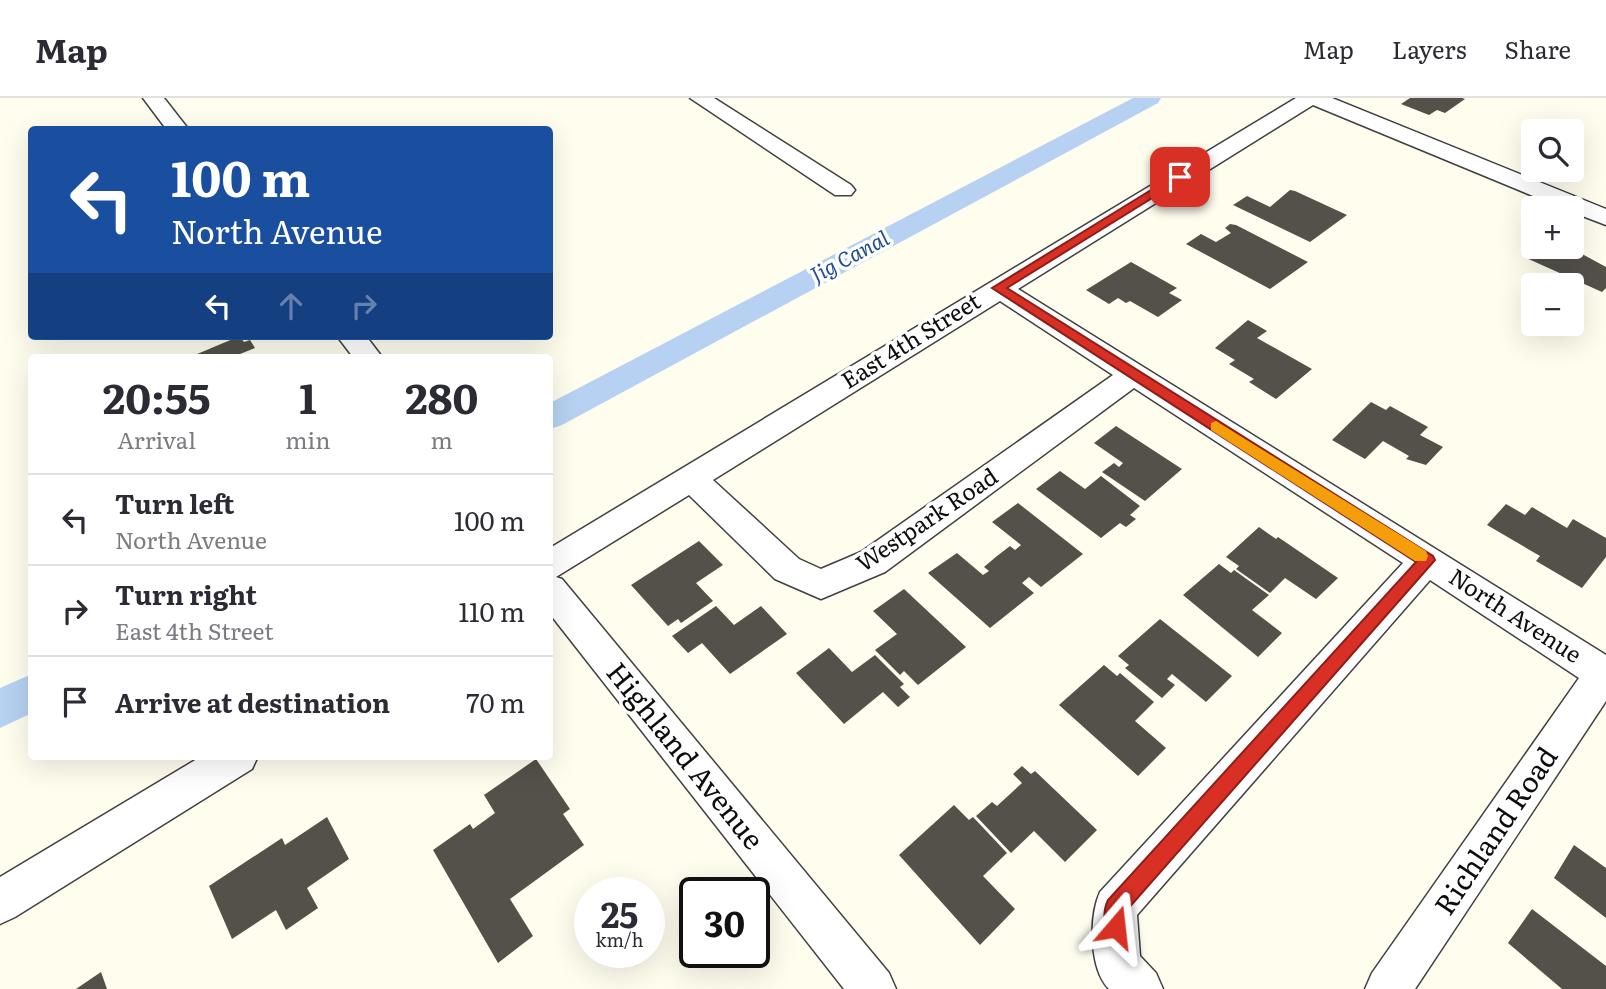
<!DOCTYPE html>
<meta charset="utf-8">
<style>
:root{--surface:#fff;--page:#f2f2f3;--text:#2b2b33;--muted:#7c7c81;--line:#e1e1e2}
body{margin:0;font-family:Literata,serif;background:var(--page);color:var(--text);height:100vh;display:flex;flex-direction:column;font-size:26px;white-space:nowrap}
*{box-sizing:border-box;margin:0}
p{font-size:23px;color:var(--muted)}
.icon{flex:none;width:38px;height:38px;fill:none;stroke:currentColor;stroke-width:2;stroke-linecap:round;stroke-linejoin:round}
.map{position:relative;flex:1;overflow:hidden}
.panel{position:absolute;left:28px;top:256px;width:525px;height:406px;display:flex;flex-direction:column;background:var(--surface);border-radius:7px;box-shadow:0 7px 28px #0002}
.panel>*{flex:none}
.top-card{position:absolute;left:28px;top:28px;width:525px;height:214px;border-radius:7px;box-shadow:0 7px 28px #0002;background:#1a4fa0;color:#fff;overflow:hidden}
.fabs{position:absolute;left:1521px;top:21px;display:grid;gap:14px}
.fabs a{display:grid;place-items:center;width:63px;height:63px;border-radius:7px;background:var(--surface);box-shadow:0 7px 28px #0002;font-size:35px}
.speed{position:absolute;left:574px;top:779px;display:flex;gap:14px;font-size:35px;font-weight:700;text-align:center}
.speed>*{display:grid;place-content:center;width:91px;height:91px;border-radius:50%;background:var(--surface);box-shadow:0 7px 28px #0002;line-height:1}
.speed small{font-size:18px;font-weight:400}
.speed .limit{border:4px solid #111;border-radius:10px;background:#fff;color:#111}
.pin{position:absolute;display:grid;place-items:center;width:60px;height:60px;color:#fff;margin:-30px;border-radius:14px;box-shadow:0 4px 10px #0006}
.me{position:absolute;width:77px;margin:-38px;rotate:17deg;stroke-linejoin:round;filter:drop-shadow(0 0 5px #0008)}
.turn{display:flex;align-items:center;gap:24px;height:147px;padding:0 28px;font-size:32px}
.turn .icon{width:91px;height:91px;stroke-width:2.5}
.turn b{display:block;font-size:49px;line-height:60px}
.lanes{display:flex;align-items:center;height:66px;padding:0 28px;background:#0003;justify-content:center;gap:35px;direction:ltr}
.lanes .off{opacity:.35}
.eta{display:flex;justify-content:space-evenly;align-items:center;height:119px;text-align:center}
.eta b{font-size:42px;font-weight:700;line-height:49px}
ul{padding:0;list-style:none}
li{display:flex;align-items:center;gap:21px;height:91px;padding:0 28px;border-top:2px solid var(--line)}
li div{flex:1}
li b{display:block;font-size:26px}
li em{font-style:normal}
header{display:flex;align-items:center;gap:42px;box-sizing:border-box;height:98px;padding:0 35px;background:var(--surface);border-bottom:2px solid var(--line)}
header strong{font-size:33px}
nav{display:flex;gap:38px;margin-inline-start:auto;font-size:24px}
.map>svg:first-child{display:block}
</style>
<header>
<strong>Map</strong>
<nav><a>Map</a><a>Layers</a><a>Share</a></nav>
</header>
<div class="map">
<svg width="1606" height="891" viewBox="0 0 1606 891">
<rect width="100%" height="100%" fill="#fefdee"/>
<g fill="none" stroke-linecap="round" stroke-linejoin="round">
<path fill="#b6d1f1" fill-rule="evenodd" d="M1133 0H1161L1158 5 562 327 550 331V305Z
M32 576V615L0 630V590Z"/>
</g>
<path fill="#54504a" d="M1410 0H1462L1465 1 1445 15 1437 12 1429 17 1401 6Z
M1290 92 1295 93 1347 117 1310 144 1233 107 1247 98 1270 109Z
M1230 126 1236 127 1308 164 1270 191 1186 146 1201 136 1216 144 1231 135 1225 130Z
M1572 142 1580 145 1573 151 1606 169V190L1602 194 1524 159 1535 149H1572Z
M1131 164 1177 190 1169 195 1182 202 1158 219 1130 203 1126 205 1118 200 1109 206 1086 192Z
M1248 222 1267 233 1257 240 1312 271 1276 301 1249 284 1254 281 1229 266 1235 262 1215 250Z
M240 238 244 244 250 242 255 250 240 256 242 259H190Z
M1371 304 1386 312 1390 308 1428 329 1420 337 1443 349 1426 367 1406 361 1409 358 1383 343 1365 361 1332 342Z
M1116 328 1182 371 1145 403 1102 374 1114 365 1119 369 1123 365 1094 345Z
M1060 373 1085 391 1101 378 1140 408 1130 417 1136 421 1126 429 1120 425 1101 440 1036 391Z
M1018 405 1083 456 1041 489 1029 479 1022 485 1034 495 990 530 928 475 957 455 983 477 989 473 984 469 997 458 1010 448 1015 452 1021 447 992 424Z
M1506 406 1525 417 1532 409 1567 430 1573 421 1606 440V459L1582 490 1536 463 1540 458 1487 427Z
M1259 429 1276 441 1278 439 1338 480 1316 501 1285 480 1270 495 1236 471 1239 468 1226 459Z
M699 443 723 467 696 485 713 503 681 525 678 521 668 528 631 487Z
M1219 466 1231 475 1234 472 1269 497 1252 512 1282 535 1258 559 1183 497Z
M904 491 966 549 918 587 904 573 900 577 875 552 897 536 873 513Z
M716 508 734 527 761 508 787 536 730 576 702 545 688 555 672 538Z
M1160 521 1232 578 1206 604 1172 576 1167 581 1175 587 1162 600 1125 570 1129 567 1118 558Z
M829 550 852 574 875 557 904 586 900 589 910 599 898 609 883 594 844 626 796 575Z
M1104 567 1117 578 1120 575 1154 604 1135 623 1166 650 1138 678 1059 607Z
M536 661 570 711 563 716 584 747 510 801 533 838 498 865 433 752 470 726 473 731 495 715 484 697Z
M1022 668 1031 676 1035 673 1097 732 1065 764 1034 733 1011 755 976 718 992 704 997 708 1022 685 1013 676Z
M954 707 969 722 973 719 1007 755 983 778 1015 811 980 847 899 757Z
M327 719 349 761 307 790 318 810 286 832 276 812 232 841 209 788 282 740 285 747Z
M1574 747 1606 770V820L1554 780Z
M1532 811 1606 868V891H1562L1508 845Z
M101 874 107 891H76Z"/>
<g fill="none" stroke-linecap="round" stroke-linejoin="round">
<g stroke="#404040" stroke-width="3">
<path id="street" d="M143 0H164L189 32H167Z
M690 0H714L851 87 855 92 851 97H835Z
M1296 0H1332L1606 111V127L1572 114V110H1562L1313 7 1018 191 1606 557V603L1415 891H1365L1372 875 1579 580 1430 482 1137 817 1140 858 1156 875 1163 891H1109C1089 871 1089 818 1100 794L1403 465 1134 290 885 474 821 501 775 481 689 397 556 479 562 481 889 875 896 891H844L550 516V450ZM1000 203 1113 277 861 454 821 471 799 461 713 382Z
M337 238H366L382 259H353Z
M202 658H258L252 671 15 819 0 826V779Z"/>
</g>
<use href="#street" fill="#fff" fill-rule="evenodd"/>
</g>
<path fill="#d93025" stroke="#8d1f18" stroke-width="2" d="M1177 76 1186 79 1007 190 1433 458 1435 462 1126 813 1127 829 1123 836 1116 840 1108 836C1104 826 1103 813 1108 802L1416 464 992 190Z"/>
<path fill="#f59e0b" d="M1216 323 1426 453 1428 458 1426 463H1415L1211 332V325Z"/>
<g text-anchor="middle" stroke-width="7" stroke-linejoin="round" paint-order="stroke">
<g font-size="21" font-style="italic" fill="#204d94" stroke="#fff">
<text transform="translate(850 159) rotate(-28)" y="7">Jig Canal</text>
</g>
<g font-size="23" fill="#0d0d0d" stroke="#fff">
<text transform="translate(911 243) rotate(-32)" y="8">East 4th Street</text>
<text transform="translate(927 422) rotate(-34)" y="8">Westpark Road</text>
<text transform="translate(1515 518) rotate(33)" y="8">North Avenue</text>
</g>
<g font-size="28" fill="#0d0d0d" stroke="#fff">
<text transform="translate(685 658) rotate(51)" y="10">Highland Avenue</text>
<text transform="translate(1496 733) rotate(-56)" y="10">Richland Road</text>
</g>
</g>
</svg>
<div class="fabs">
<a><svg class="icon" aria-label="search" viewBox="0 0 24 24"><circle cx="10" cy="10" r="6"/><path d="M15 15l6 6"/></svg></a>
<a>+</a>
<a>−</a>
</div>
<div class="speed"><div>25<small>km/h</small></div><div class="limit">30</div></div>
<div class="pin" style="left:1180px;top:79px;background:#d93025"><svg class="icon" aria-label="arrive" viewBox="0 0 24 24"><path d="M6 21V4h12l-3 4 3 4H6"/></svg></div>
<svg class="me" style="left:1116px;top:829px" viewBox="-20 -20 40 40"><path d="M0-17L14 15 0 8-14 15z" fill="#d93025" stroke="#fff" stroke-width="4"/></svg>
<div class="top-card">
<div class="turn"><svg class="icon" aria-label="left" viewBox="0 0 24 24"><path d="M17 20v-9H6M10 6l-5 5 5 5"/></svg><div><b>100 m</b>North Avenue</div></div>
<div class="lanes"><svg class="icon" aria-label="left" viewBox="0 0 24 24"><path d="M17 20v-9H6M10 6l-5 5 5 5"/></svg><svg class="icon off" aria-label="ahead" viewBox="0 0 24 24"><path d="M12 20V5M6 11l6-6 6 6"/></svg><svg class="icon off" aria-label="right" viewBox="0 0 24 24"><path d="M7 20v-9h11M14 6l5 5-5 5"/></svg></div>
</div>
<section class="panel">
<div class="eta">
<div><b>20:55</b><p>Arrival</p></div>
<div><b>1</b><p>min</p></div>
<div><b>280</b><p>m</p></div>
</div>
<ul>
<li><svg class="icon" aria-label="left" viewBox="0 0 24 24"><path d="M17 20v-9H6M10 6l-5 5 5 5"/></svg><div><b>Turn left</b><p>North Avenue</p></div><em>100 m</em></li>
<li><svg class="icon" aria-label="right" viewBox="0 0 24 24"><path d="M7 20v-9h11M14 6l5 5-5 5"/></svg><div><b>Turn right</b><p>East 4th Street</p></div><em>110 m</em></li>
<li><svg class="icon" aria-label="arrive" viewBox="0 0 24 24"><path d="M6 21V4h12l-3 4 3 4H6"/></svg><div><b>Arrive at destination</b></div><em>70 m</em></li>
</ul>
</section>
</div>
